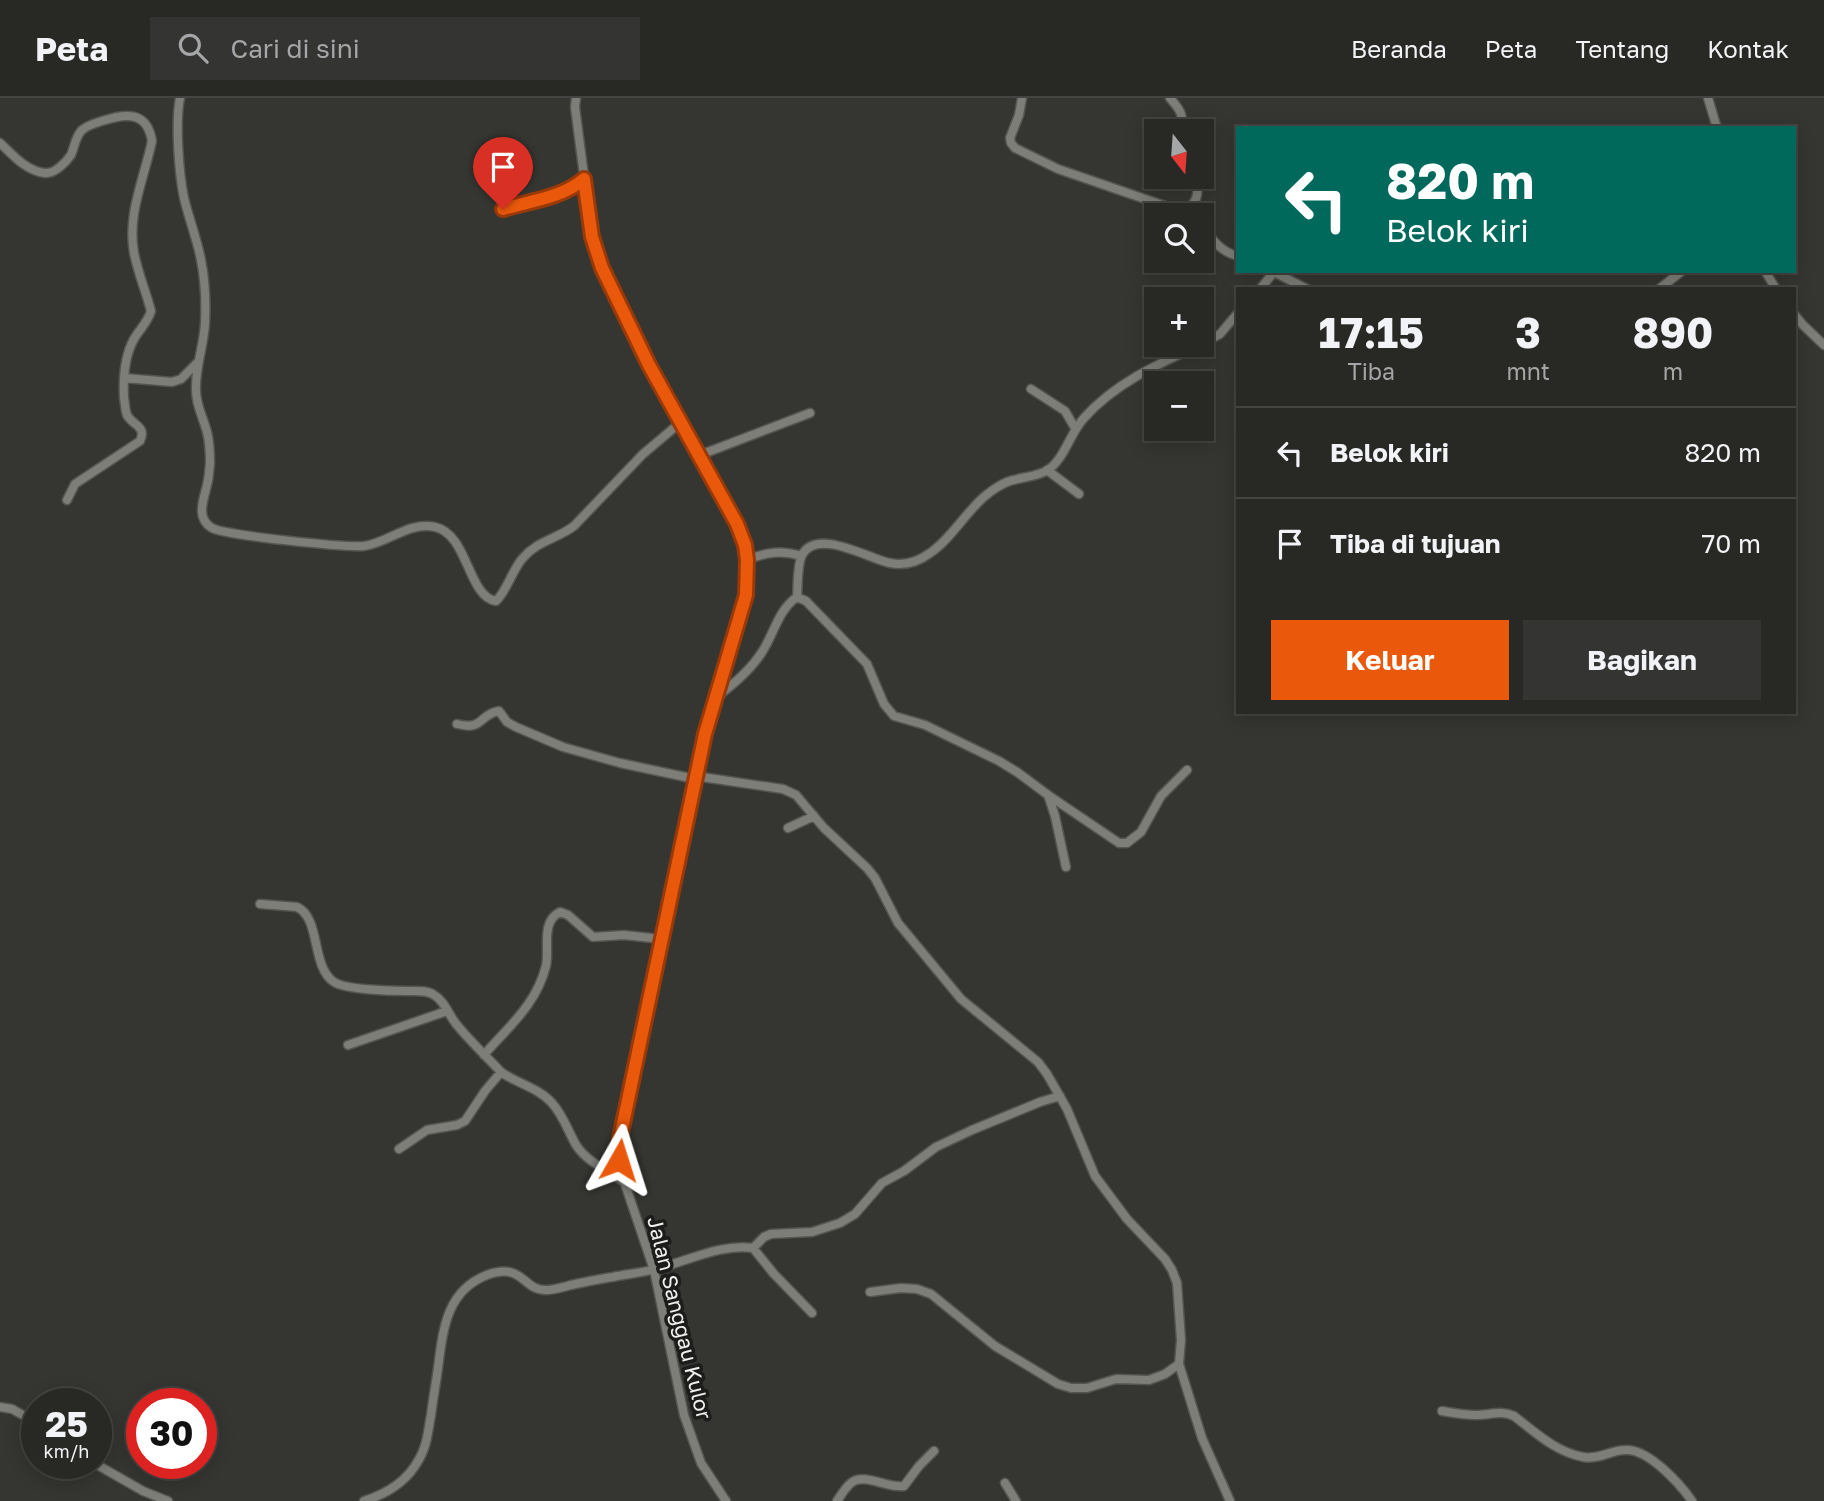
<!DOCTYPE html>
<html lang="id">
<meta charset="utf-8">
<style>
:root{--surface:#282825;--page:#343432;--text:#f1f3f6;--muted:#a5a6a7;--line:#444442;--accent:#ea580c}
body{margin:0;font-family:"Golos Text",sans-serif;background:var(--page);color:var(--text);height:100vh;display:flex;flex-direction:column;font-size:26px;white-space:nowrap}
*{box-sizing:border-box;margin:0}
p{font-size:23px;color:var(--muted)}
.icon{flex:none;width:38px;height:38px;fill:none;stroke:currentColor;stroke-width:2;stroke-linecap:round;stroke-linejoin:round}
.map{position:relative;flex:1;overflow:hidden}
.panel{position:absolute;left:1236px;top:189px;width:560px;height:427px;display:flex;flex-direction:column;background:var(--surface);border-radius:0px;box-shadow:0 4px 18px #0003,0 0 0 2px var(--line)}
.panel>*{flex:none}
.banner{position:absolute;left:1236px;top:28px;width:560px;height:147px;border-radius:0px;box-shadow:0 4px 18px #0003,0 0 0 2px var(--line);background:#00695c;color:#fff;overflow:hidden}
.needle{width:46px;rotate:163deg}
.buttons{position:absolute;left:1144px;top:21px;display:grid;gap:14px}
.buttons a{display:grid;place-items:center;width:70px;height:70px;border-radius:0px;background:var(--surface);box-shadow:0 4px 18px #0003,0 0 0 2px var(--line);font-size:35px}
.speed{position:absolute;left:21px;top:1290px;display:flex;gap:14px;font-size:35px;font-weight:700;text-align:center}
.speed>*{display:grid;place-content:center;width:91px;height:91px;border-radius:50%;background:var(--surface);box-shadow:0 4px 18px #0003,0 0 0 2px var(--line);line-height:1}
.speed small{font-size:18px;font-weight:400}
.speed .limit{border:10px solid #d22;background:#fff;color:#111}
.pin{position:absolute;display:grid;place-items:center;width:60px;height:60px;color:#fff;margin:-72px -30px;border-radius:50% 50% 50% 0;rotate:-45deg;box-shadow:0 0 7px #0007}
.pin .icon{rotate:45deg}
.me{position:absolute;width:77px;margin:-38px;rotate:6deg;stroke-linejoin:round;filter:drop-shadow(0 0 5px #0008)}
.turn{display:flex;align-items:center;gap:24px;height:147px;padding:0 35px;font-size:32px}
.turn .icon{width:91px;height:91px;stroke-width:2.5}
.turn b{display:block;font-size:49px;line-height:60px}
.eta{display:flex;justify-content:space-evenly;align-items:center;height:119px;text-align:center}
.eta b{font-size:42px;font-weight:700;line-height:49px}
.action{display:flex;gap:14px;margin-top:auto;padding:14px 35px}
.action a{flex:1;height:80px;border-radius:0px;background:var(--accent);color:#fff;font-size:28px;font-weight:700;line-height:80px;text-align:center}
.action a+a{background:var(--page);color:var(--text)}
ul{padding:0;list-style:none}
li{display:flex;align-items:center;gap:21px;height:91px;padding:0 35px;border-top:2px solid var(--line)}
li div{flex:1}
li b{display:block;font-size:26px}
li em{font-style:normal}
header{display:flex;align-items:center;gap:42px;box-sizing:border-box;height:98px;padding:0 35px;background:var(--surface);border-bottom:2px solid var(--line)}
header strong{font-size:33px}
nav{display:flex;gap:38px;margin-inline-start:auto;font-size:24px}
.search{width:490px;height:63px;background:var(--page);display:flex;align-items:center;gap:18px;box-sizing:border-box;padding:0 24px;border-radius:0px;color:var(--muted);font-size:26px}
.map>svg:first-child{display:block}
</style>
<header>
<strong>Peta</strong>
<div class="search"><svg class="icon" aria-label="search" viewBox="0 0 24 24"><circle cx="10" cy="10" r="6"/><path d="M15 15l6 6"/></svg>Cari di sini</div>
<nav><a>Beranda</a><a>Peta</a><a>Tentang</a><a>Kontak</a></nav>
</header>
<div class="map">
<svg width="1824" height="1403" viewBox="0 0 1824 1403">
<rect width="100%" height="100%" fill="#353531"/>
<g fill="none" stroke-linecap="round" stroke-linejoin="round">
<g stroke="#545450" stroke-width="11">
<path id="street" d="M180 0C175 25 179 76 184 100 189 121 197 141 201 162 205 182 206 205 205 225 204 246 196 267 196 288 195 305 203 319 207 334 210 345 210 355 210 366 209 373 209 380 207 387 204 401 195 420 212 430 224 437 347 450 364 448 388 445 409 423 435 429 468 436 468 499 496 503 506 494 512 473 522 461 538 442 557 441 574 428L643 356 681 324
M576 0 575 9 592 139 602 170 649 267 725 400 737 426 745 447 747 462 746 497 705 636 619 1049V1062L622 1077 654 1172 684 1317 701 1365 726 1403
M1022 0 1019 17 1010 40 1011 45 1015 50 1058 71 1174 111H1183L1192 107
M1170 0C1180 12 1185 17 1180 33
M1708 0 1717 30
M0 45C13 57 26 73 45 75 55 76 66 64 71 57 75 48 75 39 82 32 88 27 95 25 102 23 126 15 147 13 152 43 144 81 127 116 134 155 138 175 146 194 151 213 148 224 139 232 134 241 124 259 123 281 124 300 125 305 125 312 127 317 133 328 147 328 140 343L75 386 67 402
M1194 79C1198 88 1200 98 1192 107L1200 117
M503 111C530 103 562 100 584 81
M1202 123C1209 140 1220 153 1237 158
M1765 173 1776 191
M1274 174 1307 191
M1260 191 1274 174 1273 173
M1659 191 1682 173
M1794 216 1803 227 1824 247
M1202 246 1220 236 1237 216
M124 280 172 284 181 281 199 263
M1031 291 1065 313 1075 330
M700 357 810 315
M1047 372 1079 396
M747 462C766 454 782 452 801 458
M797 499 806 503 867 566 884 606 894 618 925 627 999 663 1017 674 1048 697 1055 718 1066 769
M715 600C733 587 750 573 762 554 774 536 778 512 797 499 798 488 797 467 802 457 817 429 869 461 890 465 905 468 918 464 930 455 950 442 966 414 985 398 991 393 1000 387 1007 384 1020 379 1037 379 1048 372 1065 360 1070 335 1084 320 1115 285 1158 266 1200 247
M457 626C484 633 479 616 499 613L507 624 516 629 563 649 620 665 695 681
M695 678 783 691 796 697 824 730 867 770 875 780 898 825 961 901 1038 964 1047 976 1067 1011 1095 1078 1127 1121 1165 1161 1172 1172 1177 1185 1181 1242 1179 1266 1202 1340 1230 1403
M1048 697 1119 745H1127L1141 734 1161 698 1187 672
M788 730 814 718
M260 806 297 809C321 820 311 869 334 884 346 892 393 893 408 893 417 893 427 892 434 897 445 903 449 918 457 927 470 943 486 958 501 974 516 985 539 990 552 1005 563 1017 568 1033 576 1047 586 1063 608 1073 624 1084
M348 947 447 913
M484 957C509 928 536 907 546 868 550 851 540 824 560 814L568 817 593 839 624 837 661 841
M399 1051 427 1032 457 1027 465 1023 485 993 501 974
M753 1150 774 1176 812 1215
M870 1194 901 1190 917 1191 931 1196 995 1248 1058 1286 1071 1290H1087L1116 1281 1149 1282 1165 1276 1179 1266
M0 1309 12 1311 37 1325
M1442 1313C1453 1315 1464 1317 1476 1317 1490 1317 1501 1312 1514 1318 1536 1335 1556 1354 1583 1359 1599 1362 1611 1352 1625 1352 1648 1350 1680 1386 1692 1403
M94 1365 143 1393 168 1403
M1005 1385 1016 1403
M364 1403C386 1396 407 1383 418 1363 427 1349 428 1333 431 1317 433 1301 436 1285 438 1270 443 1232 446 1193 487 1177 523 1164 523 1192 545 1192 554 1192 563 1189 571 1187 585 1184 599 1181 613 1179 627 1176 641 1175 655 1171 686 1164 721 1145 753 1150L764 1139 771 1136 812 1134 840 1125 855 1116 882 1085 904 1073 936 1049 972 1032 1040 1004 1060 998
M837 1403C841 1397 845 1390 851 1385 863 1374 889 1391 904 1388L919 1368 934 1353"/>
</g>
<use href="#street" stroke="#7e7e79" stroke-width="8"/>
</g>
<g fill="none" stroke-linecap="round" stroke-linejoin="round">
<g stroke="#983908" stroke-width="18">
<path id="route" d="M503 111C530 103 562 100 584 81L592 139 602 170 649 267 737 426 745 447 747 462 746 497 705 636 620 1040 619 1062"/>
</g>
<use href="#route" stroke="#ea580c" stroke-width="12"/>
</g>
<g text-anchor="middle" stroke-width="7" stroke-linejoin="round" paint-order="stroke">
<g font-size="21" fill="#f0f0ed" stroke="#1c1c1b">
<text transform="translate(679 1220) rotate(76)" y="7">Jalan Sanggau Kulor</text>
</g>
</g>
</svg>
<div class="buttons">
<a><svg class="needle" viewBox="-14 -14 28 28"><path d="M0-13l5 13h-10z" fill="#e53935"/><path d="M0 13l5-13h-10z" fill="#a5a6a7"/></svg></a>
<a><svg class="icon" aria-label="search" viewBox="0 0 24 24"><circle cx="10" cy="10" r="6"/><path d="M15 15l6 6"/></svg></a>
<a>+</a>
<a>−</a>
</div>
<div class="speed"><div>25<small>km/h</small></div><div class="limit">30</div></div>
<div class="pin" style="left:503px;top:111px;background:#d93025"><svg class="icon" aria-label="arrive" viewBox="0 0 24 24"><path d="M6 21V4h12l-3 4 3 4H6"/></svg></div>
<svg class="me" style="left:619px;top:1062px" viewBox="-20 -20 40 40"><path d="M0-17L14 15 0 8-14 15z" fill="#ea580c" stroke="#fff" stroke-width="4"/></svg>
<div class="banner">
<div class="turn"><svg class="icon" aria-label="left" viewBox="0 0 24 24"><path d="M17 20v-9H6M10 6l-5 5 5 5"/></svg><div><b>820 m</b>Belok kiri</div></div>
</div>
<section class="panel">
<div class="eta">
<div><b>17:15</b><p>Tiba</p></div>
<div><b>3</b><p>mnt</p></div>
<div><b>890</b><p>m</p></div>
</div>
<ul>
<li><svg class="icon" aria-label="left" viewBox="0 0 24 24"><path d="M17 20v-9H6M10 6l-5 5 5 5"/></svg><div><b>Belok kiri</b></div><em>820 m</em></li>
<li><svg class="icon" aria-label="arrive" viewBox="0 0 24 24"><path d="M6 21V4h12l-3 4 3 4H6"/></svg><div><b>Tiba di tujuan</b></div><em>70 m</em></li>
</ul>
<div class="action"><a>Keluar</a><a>Bagikan</a></div>
</section>
</div>
